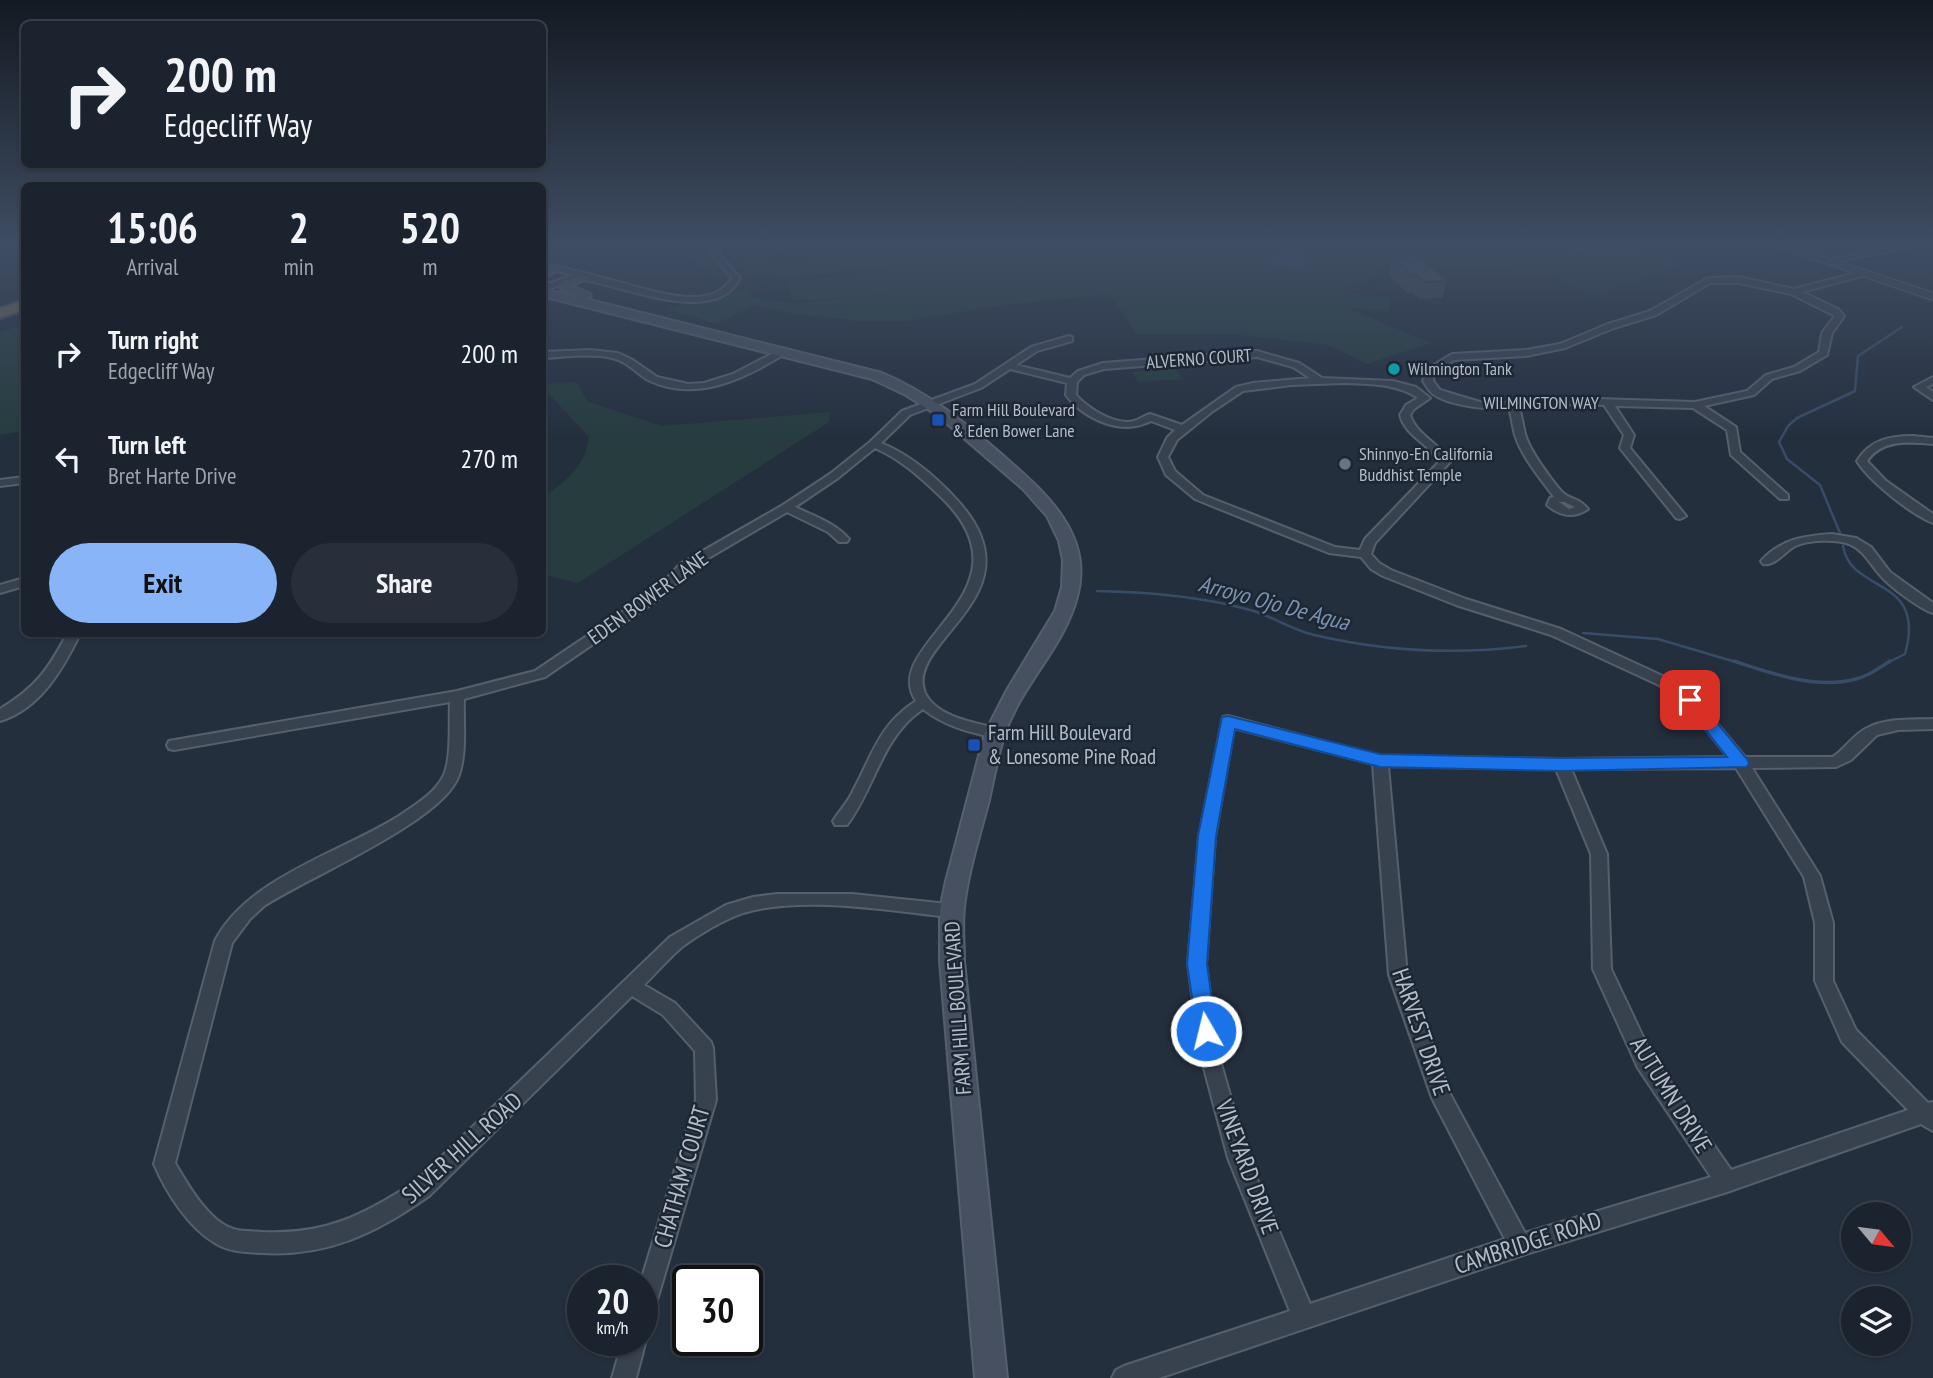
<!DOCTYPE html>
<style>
:root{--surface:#1b232e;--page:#282f3a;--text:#f1f3f6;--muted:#a0a4aa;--line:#39404a;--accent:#8ab4f8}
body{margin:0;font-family:"PT Sans Narrow",sans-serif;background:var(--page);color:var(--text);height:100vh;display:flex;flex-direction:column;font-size:26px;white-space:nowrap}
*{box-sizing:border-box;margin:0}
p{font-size:23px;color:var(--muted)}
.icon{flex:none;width:38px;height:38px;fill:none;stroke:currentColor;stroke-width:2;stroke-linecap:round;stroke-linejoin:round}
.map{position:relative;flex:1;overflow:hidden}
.panel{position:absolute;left:21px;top:182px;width:525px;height:455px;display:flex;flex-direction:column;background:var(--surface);border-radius:10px;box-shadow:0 2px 5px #0004,0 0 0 2px var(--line)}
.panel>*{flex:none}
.banner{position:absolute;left:21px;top:21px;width:525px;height:147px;border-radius:10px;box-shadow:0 2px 5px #0004,0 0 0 2px var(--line);background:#1b232e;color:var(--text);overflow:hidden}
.needle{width:46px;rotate:119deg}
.controls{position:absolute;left:1841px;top:1202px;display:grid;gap:14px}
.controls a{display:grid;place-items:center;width:70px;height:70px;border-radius:50%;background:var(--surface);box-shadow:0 2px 5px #0004,0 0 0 2px var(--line);font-size:35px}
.speed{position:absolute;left:567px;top:1265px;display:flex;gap:14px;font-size:35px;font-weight:700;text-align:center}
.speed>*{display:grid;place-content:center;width:91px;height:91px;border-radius:50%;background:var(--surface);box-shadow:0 2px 5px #0004,0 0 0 2px var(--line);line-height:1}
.speed small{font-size:18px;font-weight:400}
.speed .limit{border:4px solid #111;border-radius:10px;background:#fff;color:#111}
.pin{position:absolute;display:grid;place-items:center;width:60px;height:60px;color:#fff;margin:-30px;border-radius:14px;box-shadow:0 4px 10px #0006}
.me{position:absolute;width:77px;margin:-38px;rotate:352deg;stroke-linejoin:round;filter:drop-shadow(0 0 5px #0008)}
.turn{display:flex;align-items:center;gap:24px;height:147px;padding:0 28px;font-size:32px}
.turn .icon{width:91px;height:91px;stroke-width:2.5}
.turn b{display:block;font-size:49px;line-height:60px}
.eta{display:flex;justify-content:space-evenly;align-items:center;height:119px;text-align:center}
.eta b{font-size:42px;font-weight:600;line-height:49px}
.action{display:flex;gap:14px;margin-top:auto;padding:14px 28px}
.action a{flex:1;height:80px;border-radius:42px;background:var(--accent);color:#111;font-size:28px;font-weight:600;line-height:80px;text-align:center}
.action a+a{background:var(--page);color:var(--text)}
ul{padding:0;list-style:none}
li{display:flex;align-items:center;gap:21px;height:105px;padding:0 28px}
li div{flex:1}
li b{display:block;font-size:26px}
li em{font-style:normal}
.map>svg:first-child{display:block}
</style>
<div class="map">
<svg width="1933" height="1378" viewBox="0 0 1933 1378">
<rect width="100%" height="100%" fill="#242f3e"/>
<path fill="#263c3f" d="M676 245H709V256L725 272 724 279H714L711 274 687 259Z
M862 245H1528L1603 252 1673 246 1682 249 1676 267 1592 295 1566 284 1556 272 1381 270 1377 277 1346 288 1345 307 1347 293 1389 297V312L1347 308 1431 343 1367 364 1328 345 1231 334H1137L1110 294 1002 305 907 321H859L796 314 749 304 750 307 716 324 667 309C680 303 693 305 707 302 721 300 736 288 750 289L748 297 794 303 911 293 792 301 788 281 892 272C871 263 815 278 789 278 772 279 757 275 741 270L737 262 745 257 807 259Z
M24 325V431L0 435V332Z
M1175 368 1182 379 1138 382 1132 372Z
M576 382 588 402 662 426 830 412 829 422 578 583 542 574 543 498C566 480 585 468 589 437L546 391H543V384Z"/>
<path fill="#394c67" d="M1288 248 1299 251 1305 260 1302 268 1269 265 1274 258Z"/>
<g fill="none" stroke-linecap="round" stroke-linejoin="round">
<path stroke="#394c67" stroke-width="2.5" d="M1840 533 1820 485 1787 459 1779 442 1788 426 1797 418 1855 391 1858 356 1902 327
M1843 546C1851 595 1927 575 1905 654L1887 663
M1097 591C1148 592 1200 596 1250 610 1272 616 1292 630 1314 635 1383 651 1456 655 1526 646
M1583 633 1658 639 1739 663"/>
<path stroke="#394c67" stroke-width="3.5" d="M1734 661C1770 673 1817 690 1856 679 1869 676 1879 668 1890 661"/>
<g stroke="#565f6c" stroke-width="4">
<path id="minor" d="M711 245H719L720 255 740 278C715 328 623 285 583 280L570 281 542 292V286L574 275 542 268V263C569 269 590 274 615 281 645 288 711 315 732 278L712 255Z
M776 245H788L779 249 775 247Z
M1902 245H1921L1829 263 1825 261Z
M1863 271H1866V275L1802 292 1838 309 1844 316 1832 333 1827 355 1800 371 1772 379 1754 395 1704 406 1736 427 1740 452 1788 495V499H1780L1731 455 1727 430 1693 408 1615 406 1634 435 1630 448 1686 516 1680 519 1676 518 1620 448 1624 435 1604 405 1564 404 1519 408C1522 417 1523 426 1525 434 1529 450 1551 479 1561 491 1569 500 1579 497 1588 509 1573 519 1560 516 1547 505L1550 498 1554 497C1540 478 1522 457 1515 435 1513 428 1512 418 1509 408 1490 410 1449 406 1433 394 1429 391 1426 385 1423 381L1426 370 1452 354 1526 350 1560 344 1608 324 1650 311 1708 278 1739 277 1794 289ZM1710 283H1739L1791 294 1835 316 1822 333 1819 352 1794 367 1766 375 1747 391 1695 402 1564 398 1501 403 1480 402 1440 390 1433 381 1434 373 1454 360 1526 356 1565 348 1614 328 1656 315ZM1559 502H1564L1575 507 1569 509Z
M1069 336 1072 337V341L1037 351 1016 365 1070 378 1078 371 1103 363 1257 351 1299 363 1322 378 1393 381 1416 387 1430 398 1414 409 1410 415C1417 436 1440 443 1450 462L1375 543 1371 554 1379 563 1391 570 1466 599 1561 629 1669 679 1695 697 1745 757H1833C1843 750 1849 741 1858 734 1878 717 1908 720 1933 719V729L1898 730 1877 735 1851 760 1836 767 1752 768 1820 876 1833 923V981L1856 1030 1928 1103 1933 1102V1131L1921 1124 1727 1192 1520 1256 1159 1378H1112L1116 1370 1124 1366 1290 1311 1228 1158 1200 1053 1188 964 1199 837 1223 717 1228 716 1380 756 1561 759 1728 757 1685 703 1659 685 1551 635 1456 605 1383 576 1371 569 1361 557 1329 553 1195 499 1166 475 1158 457 1167 438 1175 430 1151 421C1122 436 1085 420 1066 395L1067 383 1010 369 981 388 910 415 881 443C911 455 936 477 957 500 1044 595 903 640 925 693 937 718 977 723 1000 729L1002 733 1000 737 995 738C969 732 944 726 923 709 882 736 875 788 847 825H835L833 821C840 810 849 801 854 789 873 753 880 724 916 701 877 643 1041 592 940 496 920 477 900 459 875 448L838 478 795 507C814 516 835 523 849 539L847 542H839L828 532 787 512 688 570 666 594 545 677 464 699C463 723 467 751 459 775 444 821 308 877 264 906L250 919 232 943 175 1163C186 1182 208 1220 231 1228 240 1232 253 1231 263 1232 325 1235 364 1215 415 1182L670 937 726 905 753 897 777 894H852L958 905 961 910 958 915 952 917C890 911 803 895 743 913 723 920 699 934 682 947 669 958 657 972 644 985L675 1003 711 1042 713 1048 716 1100 650 1324 642 1327 641 1281 696 1100 695 1051 663 1015 632 996 429 1196C376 1233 328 1257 261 1253 246 1252 229 1252 215 1243 188 1227 166 1192 154 1164L215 941C247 878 342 852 399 816 415 805 434 794 443 777 452 760 449 722 450 702L174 750 169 749 167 745 169 741 457 691 535 671 658 588 680 564 783 505 830 474 870 442 902 411 975 384 1031 347ZM1257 357 1293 367 1310 378 1253 383 1236 387 1182 425 1150 414C1143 416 1136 422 1128 422 1110 422 1088 408 1076 395L1077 382 1084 375 1104 369ZM1343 383C1369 384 1396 383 1418 398L1406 405 1400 415C1406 437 1429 443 1439 462L1365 539 1360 550 1335 547 1203 495 1175 471 1168 457 1177 440 1213 411 1243 391 1291 385ZM1234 728 1373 764 1389 975 1432 1098 1505 1239 1310 1304 1248 1158 1218 1053 1206 964 1215 837ZM1388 766 1556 769 1591 854 1593 969 1638 1068 1711 1177 1525 1233 1450 1094 1407 975ZM1736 768 1804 877 1815 923V981L1842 1042 1908 1110 1731 1170 1652 1056 1611 969 1607 854 1571 769Z
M781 349 784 350V354C745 379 695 403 648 380 636 373 627 361 612 358 590 353 565 357 542 358V352L590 350 618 353 631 359 657 377 688 384 704 383 733 374Z
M1933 377V384L1926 387 1933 392V400L1914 387Z
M1913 436 1933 438V444C1909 442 1882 439 1867 461L1886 481 1933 514V523C1912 515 1868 480 1857 461 1870 440 1889 436 1913 436Z
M24 477V483L0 486V480Z
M1832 534 1856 538 1871 547 1890 572 1933 603V613C1920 609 1889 586 1880 575 1870 564 1864 550 1849 544 1835 539 1809 540 1795 546 1784 552 1776 566 1763 564L1761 561C1781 539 1804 536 1832 534Z
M24 578V586L0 593V585Z
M67 634H80C63 669 40 709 0 721V709C35 688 48 670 67 634Z
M642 1332 646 1340 636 1378H612L623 1340H642Z"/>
</g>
<g stroke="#565f6c" stroke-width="3">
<path id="tertiary" d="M1555 245H1657L1604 252Z
M1773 245H1789L1933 293V300Z"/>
</g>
<g stroke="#565f6c" stroke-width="4">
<path id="secondary" d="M554 266 560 269 542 279V271Z
M580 275 590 277 571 286 589 293 591 296 586 299 882 373C927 392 963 421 1000 453 1042 490 1095 533 1077 597 1064 647 1022 684 1005 733 998 754 994 778 989 800 980 835 968 871 964 908 962 925 964 944 964 961L1007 1378H975L940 961V910L946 881 985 733 1007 690 1055 611 1062 587 1063 560 1059 541 1047 516 1023 489 937 415 906 395 872 379 542 296V289L578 297 563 291 558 285Z"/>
</g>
<g stroke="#434c59" stroke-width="4">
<path id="motorway" d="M24 300V310L0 318V308Z"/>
</g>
<use href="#minor" fill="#38414e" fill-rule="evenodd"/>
<use href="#tertiary" fill="#38414e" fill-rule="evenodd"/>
<use href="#secondary" fill="#465061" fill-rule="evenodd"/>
<use href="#motorway" fill="#746855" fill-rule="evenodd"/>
</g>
<path fill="#3b4654" d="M1393 257 1447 281 1442 298 1419 299 1413 293H1407L1388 274Z"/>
<path fill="#455162" stroke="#303945" stroke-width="2" d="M1420 256 1447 281 1424 282 1417 275 1411 276 1393 257Z"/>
<linearGradient id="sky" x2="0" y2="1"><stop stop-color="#141a22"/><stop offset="0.56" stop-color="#3f4d63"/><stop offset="1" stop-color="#3f4d63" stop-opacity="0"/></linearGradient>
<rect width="1933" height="438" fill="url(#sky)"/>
<path fill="#1a73e8" stroke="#114b97" stroke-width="2" d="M1690 695 1695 696 1747 759 1749 763 1747 767 1561 771 1380 767 1235 729 1216 836 1207 964 1216 1031 1213 1038 1206 1040 1198 1038 1187 964 1198 836 1222 717 1228 716 1380 754 1561 758 1727 757 1682 700Z"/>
<circle fill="#0f9aa8" stroke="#1d2633" stroke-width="2.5" cx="1394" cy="369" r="7"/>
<g fill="#1a4fb4" stroke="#1d2633" stroke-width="2.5">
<rect x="931" y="413" width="14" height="14" rx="3.5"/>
<rect x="967" y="738" width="14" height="14" rx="3.5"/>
</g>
<circle fill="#6b7280" stroke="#1d2633" stroke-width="2.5" cx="1345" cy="464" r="7"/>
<g text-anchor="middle" stroke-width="5" stroke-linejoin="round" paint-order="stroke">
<g font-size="18" fill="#b4bcc9" stroke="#1d2633">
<text transform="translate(1199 359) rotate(-4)" y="6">ALVERNO COURT</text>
<text x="1541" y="409">WILMINGTON WAY</text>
</g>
<g font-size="18" fill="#b4bcc9" stroke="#1d2633" text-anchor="start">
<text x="1408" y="375">Wilmington Tank</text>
<text x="952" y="416">Farm Hill Boulevard<tspan x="952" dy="21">&amp; Eden Bower Lane</tspan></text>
<text x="1359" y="460">Shinnyo-En California<tspan x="1359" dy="21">Buddhist Temple</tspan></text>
</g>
<g font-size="21" fill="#b4bcc9" stroke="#1d2633">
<text transform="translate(648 598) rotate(-36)" y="7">EDEN BOWER LANE</text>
<text transform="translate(958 1008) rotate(-94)" y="7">FARM HILL BOULEVARD</text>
</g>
<g font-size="21" fill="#b4bcc9" stroke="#1d2633" text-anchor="start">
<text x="988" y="740">Farm Hill Boulevard<tspan x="988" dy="24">&amp; Lonesome Pine Road</tspan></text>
</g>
<g font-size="23" font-style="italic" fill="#7c92b1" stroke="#1d2633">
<text transform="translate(1274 603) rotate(15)" y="8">Arroyo Ojo De Agua</text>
</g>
<g font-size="24" fill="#b4bcc9" stroke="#1d2633">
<text transform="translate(1421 1032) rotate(71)" y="8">HARVEST DRIVE</text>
<text transform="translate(1671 1095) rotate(58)" y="8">AUTUMN DRIVE</text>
<text transform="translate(462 1148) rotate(-42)" y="8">SILVER HILL ROAD</text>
<text transform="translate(1247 1167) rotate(70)" y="8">VINEYARD DRIVE</text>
<text transform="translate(682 1177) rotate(-74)" y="8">CHATHAM COURT</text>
<text transform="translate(1528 1243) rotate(-18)" y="8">CAMBRIDGE ROAD</text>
</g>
</g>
</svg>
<div class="controls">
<a><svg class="needle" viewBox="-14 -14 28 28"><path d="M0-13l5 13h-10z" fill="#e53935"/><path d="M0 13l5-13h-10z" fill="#a0a4aa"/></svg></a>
<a><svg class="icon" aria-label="layers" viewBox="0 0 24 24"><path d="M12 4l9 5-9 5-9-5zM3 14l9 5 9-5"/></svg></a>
</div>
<div class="speed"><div>20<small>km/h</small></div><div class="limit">30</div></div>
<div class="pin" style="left:1690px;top:700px;background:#d93025"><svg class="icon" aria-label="arrive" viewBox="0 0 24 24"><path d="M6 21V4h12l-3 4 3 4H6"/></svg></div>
<svg class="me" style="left:1206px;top:1031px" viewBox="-20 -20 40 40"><circle r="17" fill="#1a73e8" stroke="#fff" stroke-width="3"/><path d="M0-11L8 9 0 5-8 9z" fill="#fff"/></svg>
<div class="banner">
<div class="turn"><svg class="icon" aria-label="right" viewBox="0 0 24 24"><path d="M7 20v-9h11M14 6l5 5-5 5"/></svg><div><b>200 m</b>Edgecliff Way</div></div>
</div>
<section class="panel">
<div class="eta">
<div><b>15:06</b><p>Arrival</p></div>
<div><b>2</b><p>min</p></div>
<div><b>520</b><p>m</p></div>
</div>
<ul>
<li><svg class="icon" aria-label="right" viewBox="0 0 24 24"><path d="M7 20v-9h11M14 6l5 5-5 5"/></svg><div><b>Turn right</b><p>Edgecliff Way</p></div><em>200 m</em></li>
<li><svg class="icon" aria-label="left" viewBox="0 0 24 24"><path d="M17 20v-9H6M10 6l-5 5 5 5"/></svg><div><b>Turn left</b><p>Bret Harte Drive</p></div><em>270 m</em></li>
</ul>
<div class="action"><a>Exit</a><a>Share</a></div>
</section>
</div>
